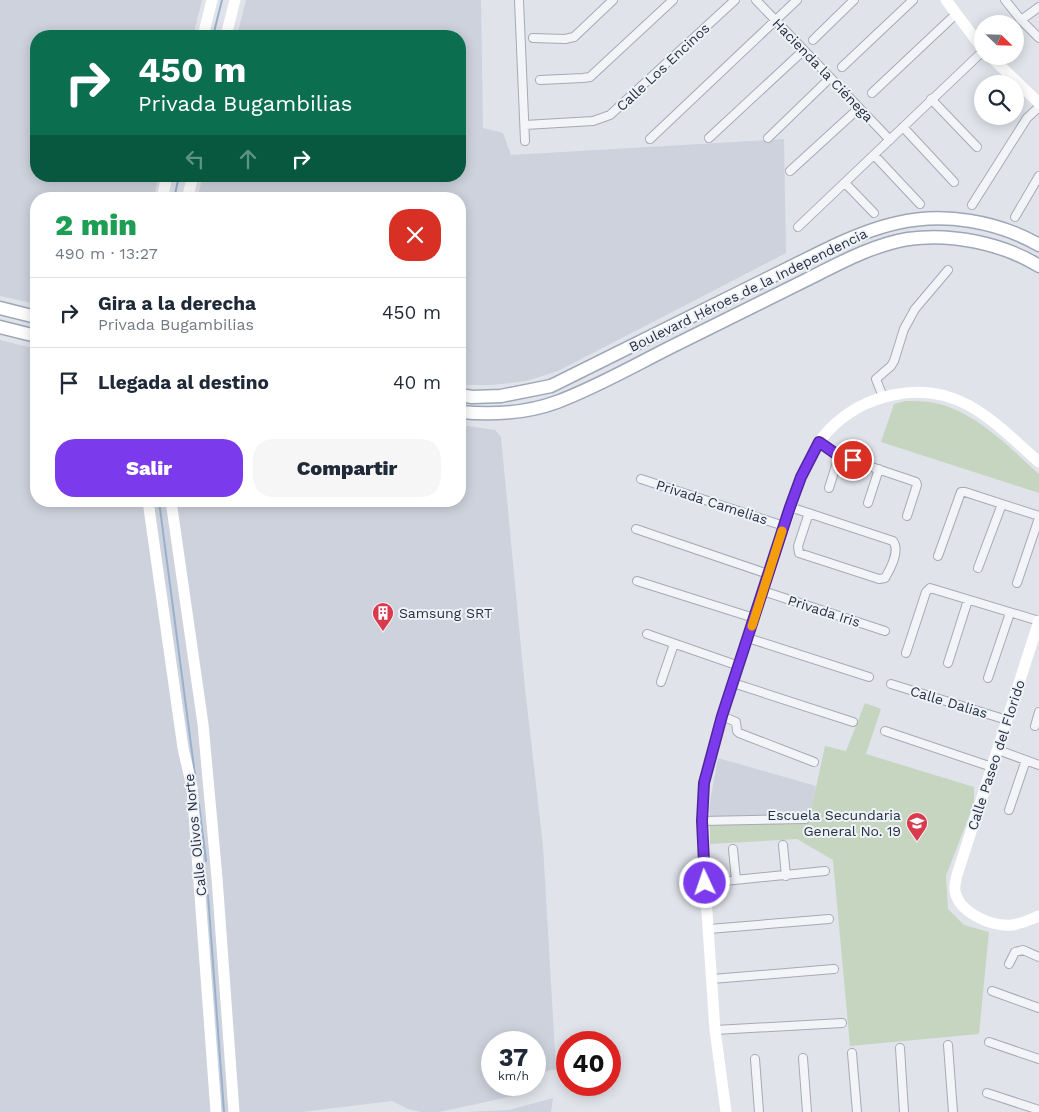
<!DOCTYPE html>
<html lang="es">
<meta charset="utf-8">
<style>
:root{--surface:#fff;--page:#f6f6f7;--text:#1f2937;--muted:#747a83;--line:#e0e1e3;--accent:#7c3aed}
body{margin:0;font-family:"Work Sans",sans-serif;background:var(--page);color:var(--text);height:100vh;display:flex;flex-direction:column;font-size:19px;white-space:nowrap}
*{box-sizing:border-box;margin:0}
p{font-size:16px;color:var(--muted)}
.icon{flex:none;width:28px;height:28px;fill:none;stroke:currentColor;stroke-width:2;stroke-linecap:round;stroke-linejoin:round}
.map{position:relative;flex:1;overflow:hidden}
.drawer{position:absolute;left:30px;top:192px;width:436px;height:315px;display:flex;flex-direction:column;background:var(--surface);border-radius:20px;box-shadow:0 2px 12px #0003}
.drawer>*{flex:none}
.banner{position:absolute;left:30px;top:30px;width:436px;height:152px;border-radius:20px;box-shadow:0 2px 12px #0003;background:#0b6e4f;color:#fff;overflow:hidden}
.needle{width:32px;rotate:113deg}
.controls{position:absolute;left:974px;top:15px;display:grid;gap:10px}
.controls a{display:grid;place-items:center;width:50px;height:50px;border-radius:50%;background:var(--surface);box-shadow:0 2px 12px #0003;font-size:25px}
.speed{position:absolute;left:481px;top:1031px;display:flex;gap:10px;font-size:25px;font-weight:700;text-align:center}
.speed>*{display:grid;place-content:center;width:65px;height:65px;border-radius:50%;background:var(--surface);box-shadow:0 2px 12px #0003;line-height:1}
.speed small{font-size:12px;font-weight:400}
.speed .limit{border:8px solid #d22;background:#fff;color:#111}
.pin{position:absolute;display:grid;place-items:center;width:42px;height:42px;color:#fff;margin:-21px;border:2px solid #fff;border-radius:50%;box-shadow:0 1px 5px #0007}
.me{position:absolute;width:55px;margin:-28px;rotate:357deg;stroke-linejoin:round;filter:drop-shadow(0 0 4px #0008)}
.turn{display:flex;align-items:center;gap:18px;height:105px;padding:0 25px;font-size:22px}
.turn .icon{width:65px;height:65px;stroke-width:2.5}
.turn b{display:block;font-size:35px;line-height:42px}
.lanes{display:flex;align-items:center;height:48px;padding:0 25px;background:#0003;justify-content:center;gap:25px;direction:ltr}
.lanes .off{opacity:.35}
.round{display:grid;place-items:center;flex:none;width:52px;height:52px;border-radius:20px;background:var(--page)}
.overview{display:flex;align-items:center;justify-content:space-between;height:85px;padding:0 25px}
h1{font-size:30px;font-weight:800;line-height:38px;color:#1e9e55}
.button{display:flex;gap:10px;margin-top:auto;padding:10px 25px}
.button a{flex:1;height:58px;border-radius:20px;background:var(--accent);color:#fff;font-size:20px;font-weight:800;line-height:58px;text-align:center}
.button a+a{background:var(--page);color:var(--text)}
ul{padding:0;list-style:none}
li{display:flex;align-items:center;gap:15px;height:70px;padding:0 25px;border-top:1px solid var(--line)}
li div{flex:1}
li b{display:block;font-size:19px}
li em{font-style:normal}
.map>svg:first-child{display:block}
</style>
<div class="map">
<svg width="1039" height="1112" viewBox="0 0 1039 1112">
<rect width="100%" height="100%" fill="#e0e3ea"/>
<path fill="#cdd2dc" d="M0 0H202L193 36H36V176H159L153 199H36V304L0 296Z
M246 0H481L483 128 503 133 511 155 784 139 786 253 558 371 526 381 493 385H460V199H197L203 176H460V36H237Z
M0 340 36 349V501H460V425L495 430 501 437 524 679 543 846 556 1069 540 1073 535 1079V1042H492V1085H530L523 1094 439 1112H421L408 1109 392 1101 302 1112H0Z
M718 758 816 786 810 815 710 817 709 807Z
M553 1098 551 1112H467L509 1110Z"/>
<path fill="#c5d5c0" d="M905 401C918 401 931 401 943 405 981 417 1010 448 1039 474V493L881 442 894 404Z
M865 703 881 709 866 754 974 787V803L946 876 948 909 964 925 989 932 979 1034 850 1046 833 860 797 839 710 844V823L810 815 825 746 846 751Z"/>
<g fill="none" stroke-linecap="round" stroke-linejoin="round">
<path stroke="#98b0cd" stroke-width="2" d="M213 36 222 0
M174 199 179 176
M159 501 195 775
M199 804 206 861
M208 895 224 1112"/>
<g stroke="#a5aab5" stroke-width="10">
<path id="street" d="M519 0 525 141
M756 0 890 140
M1005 0 1021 20 1039 38
M1021 20 1039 7
M533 38 565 39 574 37 613 0
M813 40 854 0
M842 67 913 0
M540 80 583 78 590 77 673 0
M872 93 956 14
M931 99 977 147
M525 125 593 121 610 115 735 0
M903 127 954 182
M709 138 804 50
M768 138 830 78
M650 139 797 0
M874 155 920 204
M790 171 859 108
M845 183 874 213
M972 205 1027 118 1039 107
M1015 217 1039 176
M798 227 982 52
M883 397 876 379 891 366 894 361 904 329 915 309 948 270
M819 442 839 456 916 482 917 485 907 516
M641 479 784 526
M829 488 839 456
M868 503 879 469
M790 507 893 541C900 550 891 568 885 578L879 579 799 553 798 546 809 513
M636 529 768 574
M938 556 961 492H965L1039 516
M978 568 1002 504
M637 581 754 618
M1017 583 1039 518
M763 591 885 631
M647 634 739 666
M748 638 869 677
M906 653 926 592 930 588 1039 621
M948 663 968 600
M988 678 1010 613
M661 682 674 644
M733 683 853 722
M891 684 1007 720
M722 716 736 722 737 731 739 733 814 762
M1035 726 1039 712
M885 731 992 767
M998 750 1039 765
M1009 810 1026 760
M702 821 805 819
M783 845 786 876
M733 849 736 880
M705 883 825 871
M709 929 829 919
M1009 964 1015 952 1023 950 1039 957
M712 979 834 969
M992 991 1039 1008
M715 1030 842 1023
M989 1042 1039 1059
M948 1045 953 1112
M900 1048 904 1112
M852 1053 857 1112
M803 1058 807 1112
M755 1059 759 1112
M987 1093 1039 1110"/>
</g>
<g stroke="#9ea7b7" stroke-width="15">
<path id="primary" d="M0 308 36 317
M0 327 36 336
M460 395 472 397 501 396 551 386 821 252C845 240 870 229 897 223 944 212 997 221 1039 245
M460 412C492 415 527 413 557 402 597 387 635 365 673 346 718 324 762 302 806 280 838 264 872 245 908 239 951 233 1002 243 1039 266"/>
</g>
<use href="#street" stroke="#f3f4f8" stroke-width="8"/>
<path stroke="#fff" stroke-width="11" d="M946 0 982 48
M203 36 212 0
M226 36 235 0
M990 56 1039 103
M162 199 167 176
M187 199 193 176
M148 501 183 748 192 787 216 1112
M171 501 203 724 217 878 234 1112
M1039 621 957 875C956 880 954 886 955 891 959 913 992 927 1012 925 1021 924 1031 919 1039 916
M726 1112 715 1030 705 883 702 821 704 783 722 716 801 477C809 461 816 444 828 431 863 394 922 380 968 405 994 419 1016 442 1039 462"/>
<use href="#primary" stroke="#fff" stroke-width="12"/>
</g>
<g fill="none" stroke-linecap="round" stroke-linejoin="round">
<g stroke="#51269a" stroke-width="12">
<path id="route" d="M705 883 702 821 704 783 722 716 790 507 801 477 819 442 839 456 853 460"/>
</g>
<use href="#route" stroke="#7c3aed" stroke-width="9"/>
<path stroke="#f59e0b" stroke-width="9" d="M752 626 782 531"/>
</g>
<defs>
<g id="building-pin" transform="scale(1.125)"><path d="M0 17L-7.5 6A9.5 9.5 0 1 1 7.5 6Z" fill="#da3a4e" stroke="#eff3f7"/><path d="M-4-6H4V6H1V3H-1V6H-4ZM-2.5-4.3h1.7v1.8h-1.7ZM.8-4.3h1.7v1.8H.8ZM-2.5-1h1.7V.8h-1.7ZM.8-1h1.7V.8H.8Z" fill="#fff"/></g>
<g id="school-pin" transform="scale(1.125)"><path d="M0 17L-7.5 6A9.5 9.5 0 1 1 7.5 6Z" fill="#da3a4e" stroke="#eff3f7"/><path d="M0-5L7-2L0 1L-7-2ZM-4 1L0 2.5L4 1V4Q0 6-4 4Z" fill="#fff"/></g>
</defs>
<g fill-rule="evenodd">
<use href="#building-pin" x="383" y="613"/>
<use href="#school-pin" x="917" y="823"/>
</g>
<g text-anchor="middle" stroke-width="4" stroke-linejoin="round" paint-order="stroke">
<g font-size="14" fill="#273043" stroke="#eff3f7">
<text transform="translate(663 67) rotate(-43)" y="5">Calle Los Encinos</text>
<text transform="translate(823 70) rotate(46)" y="5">Hacienda la Ciénega</text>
<text transform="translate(748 290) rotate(-26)" y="5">Boulevard Héroes de la Independencia</text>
<text transform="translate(712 502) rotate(18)" y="5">Privada Camelias</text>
<text transform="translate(824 611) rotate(18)" y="5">Privada Iris</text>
<text transform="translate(949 702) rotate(17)" y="5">Calle Dalias</text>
<text transform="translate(996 755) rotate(-72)" y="5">Calle Paseo del Florido</text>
<text transform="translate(195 835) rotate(-96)" y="5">Calle Olivos Norte</text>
</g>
<g font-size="14" fill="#273043" stroke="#eff3f7" text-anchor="start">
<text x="399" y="618">Samsung SRT</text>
<text x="901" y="820" text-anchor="end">Escuela Secundaria<tspan x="901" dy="16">General No. 19</tspan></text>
</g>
</g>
</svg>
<div class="controls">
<a><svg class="needle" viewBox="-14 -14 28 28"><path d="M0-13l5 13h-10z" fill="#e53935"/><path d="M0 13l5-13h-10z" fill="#747a83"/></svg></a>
<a><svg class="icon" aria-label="search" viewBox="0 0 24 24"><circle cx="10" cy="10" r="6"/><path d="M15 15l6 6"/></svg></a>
</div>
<div class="speed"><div>37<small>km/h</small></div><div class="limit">40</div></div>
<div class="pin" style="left:853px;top:460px;background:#d93025"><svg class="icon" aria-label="arrive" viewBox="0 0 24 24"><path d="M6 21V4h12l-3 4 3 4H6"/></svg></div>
<svg class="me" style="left:705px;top:883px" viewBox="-20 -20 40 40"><circle r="17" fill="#7c3aed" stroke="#fff" stroke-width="3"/><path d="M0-11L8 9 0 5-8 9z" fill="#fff"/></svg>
<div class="banner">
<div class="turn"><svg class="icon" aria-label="right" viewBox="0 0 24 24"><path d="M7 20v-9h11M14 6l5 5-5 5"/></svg><div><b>450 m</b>Privada Bugambilias</div></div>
<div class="lanes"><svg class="icon off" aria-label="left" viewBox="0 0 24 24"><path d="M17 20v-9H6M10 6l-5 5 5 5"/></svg><svg class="icon off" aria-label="ahead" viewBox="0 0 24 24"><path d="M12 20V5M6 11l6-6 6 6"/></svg><svg class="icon" aria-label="right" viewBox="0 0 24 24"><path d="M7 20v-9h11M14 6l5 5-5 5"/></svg></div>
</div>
<section class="drawer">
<div class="overview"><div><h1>2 min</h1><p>490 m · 13:27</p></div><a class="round" style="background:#d93025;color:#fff"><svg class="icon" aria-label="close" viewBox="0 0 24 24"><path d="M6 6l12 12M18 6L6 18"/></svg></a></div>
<ul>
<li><svg class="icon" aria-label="right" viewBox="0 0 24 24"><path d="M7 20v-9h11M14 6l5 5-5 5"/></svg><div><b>Gira a la derecha</b><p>Privada Bugambilias</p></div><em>450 m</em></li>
<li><svg class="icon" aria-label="arrive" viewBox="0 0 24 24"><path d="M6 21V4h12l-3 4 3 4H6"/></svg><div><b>Llegada al destino</b></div><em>40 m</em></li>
</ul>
<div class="button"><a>Salir</a><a>Compartir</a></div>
</section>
</div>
